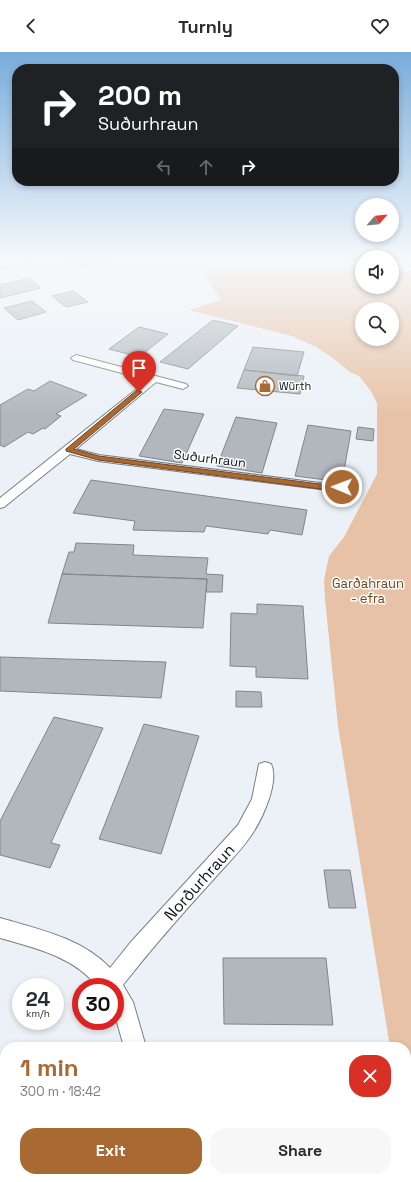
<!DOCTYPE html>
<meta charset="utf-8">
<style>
:root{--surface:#fff;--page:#f7f7f7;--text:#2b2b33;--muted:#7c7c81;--accent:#a96932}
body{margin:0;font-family:"Space Grotesk",sans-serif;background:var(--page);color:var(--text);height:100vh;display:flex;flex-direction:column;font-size:15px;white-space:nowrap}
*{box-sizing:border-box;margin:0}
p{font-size:13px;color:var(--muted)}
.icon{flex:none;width:22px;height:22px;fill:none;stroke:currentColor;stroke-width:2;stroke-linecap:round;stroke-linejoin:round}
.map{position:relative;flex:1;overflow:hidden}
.details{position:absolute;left:0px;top:990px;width:411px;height:140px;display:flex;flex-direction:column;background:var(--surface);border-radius:16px 16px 0 0;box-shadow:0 2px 6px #0003}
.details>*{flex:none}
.top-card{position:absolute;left:12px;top:12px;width:387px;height:122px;border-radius:16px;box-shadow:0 2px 6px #0003;background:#202124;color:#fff;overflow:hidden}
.needle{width:26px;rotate:63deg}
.controls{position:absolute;left:355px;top:146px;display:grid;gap:8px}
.controls a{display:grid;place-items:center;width:44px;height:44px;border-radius:50%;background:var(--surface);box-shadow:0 2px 6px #0003;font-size:20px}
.speed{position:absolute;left:12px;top:926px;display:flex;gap:8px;font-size:20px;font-weight:700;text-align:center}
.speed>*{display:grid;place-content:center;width:52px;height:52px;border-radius:50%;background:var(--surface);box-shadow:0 2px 6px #0003;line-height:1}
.speed small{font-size:10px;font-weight:400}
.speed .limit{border:6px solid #d22;background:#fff;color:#111}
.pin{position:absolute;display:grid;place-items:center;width:34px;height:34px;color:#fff;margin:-41px -17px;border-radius:50% 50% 50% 0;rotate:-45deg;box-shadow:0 0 4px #0007}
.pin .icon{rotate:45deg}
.me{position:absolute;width:44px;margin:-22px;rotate:271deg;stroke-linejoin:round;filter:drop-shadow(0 0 3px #0008)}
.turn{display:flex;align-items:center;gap:14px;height:84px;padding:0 20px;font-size:18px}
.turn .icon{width:52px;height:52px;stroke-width:2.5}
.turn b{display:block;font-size:28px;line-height:34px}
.lanes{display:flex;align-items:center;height:38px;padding:0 20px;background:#0003;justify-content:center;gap:20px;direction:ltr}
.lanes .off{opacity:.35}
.round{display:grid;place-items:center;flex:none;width:42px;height:42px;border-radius:16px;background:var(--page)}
.summary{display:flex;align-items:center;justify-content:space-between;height:68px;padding:0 20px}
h1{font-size:24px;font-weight:600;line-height:30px;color:var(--accent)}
.primary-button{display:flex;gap:8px;margin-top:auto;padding:8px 20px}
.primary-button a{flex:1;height:46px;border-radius:16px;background:var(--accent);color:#fff;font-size:16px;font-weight:600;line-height:46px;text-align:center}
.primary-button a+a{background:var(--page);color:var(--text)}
header{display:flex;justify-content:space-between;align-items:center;height:52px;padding:0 20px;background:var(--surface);font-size:18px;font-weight:600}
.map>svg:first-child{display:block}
</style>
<header><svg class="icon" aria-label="back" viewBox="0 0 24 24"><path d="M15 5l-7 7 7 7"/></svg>Turnly<svg class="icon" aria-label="heart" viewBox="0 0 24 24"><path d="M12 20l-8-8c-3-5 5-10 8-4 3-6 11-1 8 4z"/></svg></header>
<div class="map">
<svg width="411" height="1130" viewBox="0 0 411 1130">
<rect width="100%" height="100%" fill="#ebf1f7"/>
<path fill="#e8c2a6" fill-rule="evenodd" d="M194 206H307L362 213V235H392V217L411 219V1123L406 1092V995H390L338 674 325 547 324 528 329 504 344 485 377 422V351L371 339 359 324 350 320 334 307 316 295 292 284 189 258 221 248ZM362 257H392V287H362Z"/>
<path fill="#b1b7bc" stroke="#80868b" d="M79 206H122L84 215 80 212 69 211 76 210 72 207Z
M29 226 41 236 0 246V233Z
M73 239 88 250 66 255 52 244Z
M32 249 46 260 18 268 4 256Z
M213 268 238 274 188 317 160 310Z
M139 275 168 282 139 305 109 297Z
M253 295 304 300 297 324 244 318Z
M244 318 304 324 300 342 237 336Z
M50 329 87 343 56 362 61 364 45 377 43 376 33 382 28 380 4 395 0 393V353L28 337 34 339Z
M164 357 204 362 182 411 139 404Z
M236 365 277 371 262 421 217 414Z
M308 373 351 379 342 430 295 424Z
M358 375 374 377 373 389 356 387Z
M91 428 307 458 302 483 270 478 268 482 206 474 204 480 133 478 135 469 73 461Z
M76 491 134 493 133 503 208 506 206 522 223 523 222 540H206L207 527 62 522 69 500H74Z
M62 522 207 527 203 576 48 571Z
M257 552 303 554 308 627 256 625V615L230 614 231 561 257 562Z
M0 605 166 610 161 646 0 639Z
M236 639 261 640 262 655H236Z
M54 665 103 676 51 791 60 793 50 816 0 803V769Z
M144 672 199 684 161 802 99 787Z
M324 818H350L356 856H329Z
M223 906H326L333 973 224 972Z
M233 1125H356L357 1130H233Z"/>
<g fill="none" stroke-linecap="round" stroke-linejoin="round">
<g stroke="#797f84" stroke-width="2">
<path id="street" d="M29 206H41L0 216V212Z
M76 303 186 332 188 334 183 337 156 330 76 397 99 403 328 432 349 430 355 433 349 436 328 438 98 409 70 402 4 455 0 456V446L148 328 73 308 71 306Z
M265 710 271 712C280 730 261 770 250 785 239 801 224 815 212 829 181 863 151 897 123 933L133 950 146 995H124L115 963V935H98C74 905 36 896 0 886V866C38 877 82 886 110 916L130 891 238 773 252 747 259 712Z
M113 1125H137L136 1130H112Z"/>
</g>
<use href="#street" fill="#fff" fill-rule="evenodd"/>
</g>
<linearGradient id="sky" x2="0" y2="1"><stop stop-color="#78acdb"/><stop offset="0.57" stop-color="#f6f9fb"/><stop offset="1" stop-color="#f6f9fb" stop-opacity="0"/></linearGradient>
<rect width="411" height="364" fill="url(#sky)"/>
<path fill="#a96932" stroke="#6e4420" d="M137 338 142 340 74 397 99 404 328 433H342L346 435 342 437 328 438 98 408 66 399V397Z"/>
<defs>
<g id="shop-ring" transform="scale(1)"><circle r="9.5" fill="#fcfeff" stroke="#a96932" stroke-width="1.5"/><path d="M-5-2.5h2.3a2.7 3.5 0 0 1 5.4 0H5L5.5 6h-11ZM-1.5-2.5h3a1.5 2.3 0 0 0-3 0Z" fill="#a96932"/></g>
</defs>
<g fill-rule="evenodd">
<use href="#shop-ring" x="265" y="334"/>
</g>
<g text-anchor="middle" stroke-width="3" stroke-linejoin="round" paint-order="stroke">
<g font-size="11" fill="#101214" stroke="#fcfeff" text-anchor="start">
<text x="279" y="338">Würth</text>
</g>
<g font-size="13" fill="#101214" stroke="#fcfeff">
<text transform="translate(210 406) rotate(7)" y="5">Suðurhraun</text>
</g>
<g font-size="13" fill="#76461b" stroke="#fcfeff">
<text x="368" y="536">Garðahraun<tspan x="368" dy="15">- efra</tspan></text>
</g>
<g font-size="16" fill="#101214" stroke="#fcfeff">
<text transform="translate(199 830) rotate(-48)" y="6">Norðurhraun</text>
</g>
</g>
</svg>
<div class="controls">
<a><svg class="needle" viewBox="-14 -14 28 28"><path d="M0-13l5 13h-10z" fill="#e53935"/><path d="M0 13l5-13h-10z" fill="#7c7c81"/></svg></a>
<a><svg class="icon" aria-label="sound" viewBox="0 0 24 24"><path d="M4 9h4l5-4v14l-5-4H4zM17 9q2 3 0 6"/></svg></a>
<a><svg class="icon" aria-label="search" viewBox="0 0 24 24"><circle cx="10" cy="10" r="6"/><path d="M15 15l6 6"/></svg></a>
</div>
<div class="speed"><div>24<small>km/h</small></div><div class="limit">30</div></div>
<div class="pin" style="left:139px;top:340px;background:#d93025"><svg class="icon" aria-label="arrive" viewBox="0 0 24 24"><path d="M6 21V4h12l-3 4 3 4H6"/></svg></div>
<svg class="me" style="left:342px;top:435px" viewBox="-20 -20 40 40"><circle r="17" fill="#a96932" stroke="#fff" stroke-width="3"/><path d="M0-11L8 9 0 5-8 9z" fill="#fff"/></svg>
<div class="top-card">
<div class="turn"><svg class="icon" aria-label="right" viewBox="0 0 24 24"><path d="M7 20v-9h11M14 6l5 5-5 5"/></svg><div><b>200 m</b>Suðurhraun</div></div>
<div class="lanes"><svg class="icon off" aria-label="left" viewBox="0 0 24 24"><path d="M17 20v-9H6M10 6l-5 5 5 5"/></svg><svg class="icon off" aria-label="ahead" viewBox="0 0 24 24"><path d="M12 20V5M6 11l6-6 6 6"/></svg><svg class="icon" aria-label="right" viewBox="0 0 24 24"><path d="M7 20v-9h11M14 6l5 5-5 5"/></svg></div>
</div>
<section class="details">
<div class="summary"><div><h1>1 min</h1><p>300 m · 18:42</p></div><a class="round" style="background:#d93025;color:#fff"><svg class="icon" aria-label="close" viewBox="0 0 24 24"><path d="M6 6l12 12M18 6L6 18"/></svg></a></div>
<div class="primary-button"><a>Exit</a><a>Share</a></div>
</section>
</div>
